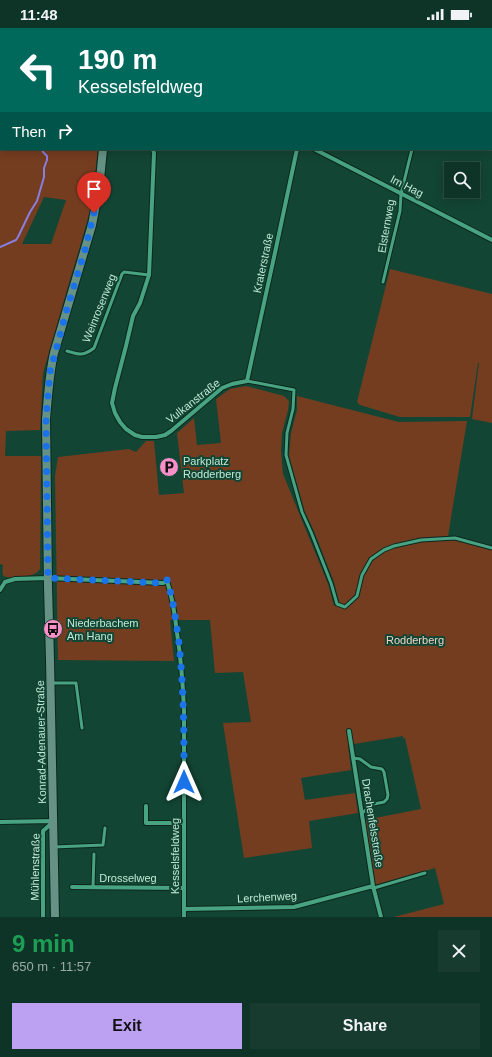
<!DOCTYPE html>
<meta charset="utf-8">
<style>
:root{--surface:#0e3427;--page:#173c2f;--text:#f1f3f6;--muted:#9baaa7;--line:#2e4f44;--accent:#bca0f2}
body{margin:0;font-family:Arial,sans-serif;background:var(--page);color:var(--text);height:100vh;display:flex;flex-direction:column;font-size:15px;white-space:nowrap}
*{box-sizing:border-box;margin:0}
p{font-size:13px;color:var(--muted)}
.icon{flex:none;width:22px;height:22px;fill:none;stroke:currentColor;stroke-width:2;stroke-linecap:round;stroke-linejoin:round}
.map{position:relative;height:889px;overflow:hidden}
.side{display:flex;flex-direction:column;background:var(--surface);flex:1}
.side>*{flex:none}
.top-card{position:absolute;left:0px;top:0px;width:492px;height:122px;box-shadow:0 2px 10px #0003,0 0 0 1px var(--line);background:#00695c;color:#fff;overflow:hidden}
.tools{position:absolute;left:444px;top:134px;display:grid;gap:8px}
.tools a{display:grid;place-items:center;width:36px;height:36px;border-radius:0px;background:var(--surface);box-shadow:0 2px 10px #0003,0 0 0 1px var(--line);font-size:20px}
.pin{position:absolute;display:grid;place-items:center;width:34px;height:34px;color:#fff;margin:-41px -17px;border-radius:50% 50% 50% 0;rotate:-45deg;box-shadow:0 0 4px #0007}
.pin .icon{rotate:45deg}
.me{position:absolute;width:44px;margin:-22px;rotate:0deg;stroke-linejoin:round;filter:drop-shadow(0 0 3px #0008)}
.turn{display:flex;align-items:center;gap:14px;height:84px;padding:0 12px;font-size:18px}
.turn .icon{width:52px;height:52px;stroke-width:2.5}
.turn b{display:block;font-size:28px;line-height:34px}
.then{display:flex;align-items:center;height:38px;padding:0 12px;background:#0003;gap:8px;font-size:15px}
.round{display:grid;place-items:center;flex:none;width:42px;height:42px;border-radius:0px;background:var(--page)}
.headline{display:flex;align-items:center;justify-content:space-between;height:68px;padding:0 12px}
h1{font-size:24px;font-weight:600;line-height:30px;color:#1e9e55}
.cta{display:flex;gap:8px;margin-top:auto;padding:8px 12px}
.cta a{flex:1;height:46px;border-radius:0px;background:var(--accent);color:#111;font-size:16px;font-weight:600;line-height:46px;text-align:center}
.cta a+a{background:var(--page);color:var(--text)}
.status{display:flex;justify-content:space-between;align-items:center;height:28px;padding:0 20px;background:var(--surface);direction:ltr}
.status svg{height:11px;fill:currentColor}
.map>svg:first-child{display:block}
</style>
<div class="status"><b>11:48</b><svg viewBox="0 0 49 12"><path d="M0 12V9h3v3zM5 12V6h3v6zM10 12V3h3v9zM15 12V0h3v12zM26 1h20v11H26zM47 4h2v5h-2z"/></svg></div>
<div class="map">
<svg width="492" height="889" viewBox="0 0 492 889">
<rect width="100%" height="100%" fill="#134534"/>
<path fill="#753d20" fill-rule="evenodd" d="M0 0H37L38 1H1V121H98L91 179 77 229 71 248 43 345 40 402 6 403 5 428H41L40 541C38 544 36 545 32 547 27 548 6 552 3 547 2 544 3 540 3 537L0 536ZM44 169 66 172 51 216H22Z
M390 241 492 266V395L472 391 479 335H478L470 389H400L360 377 357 374Z
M246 358 284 368 289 373 288 382 282 405 281 423 283 446 328 556 334 578 339 573 334 554 314 503 305 484 289 428 291 405 297 382V368L399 394 467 393 448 508H455L492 518V889H394L444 876 435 840 375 857 365 792 421 781 405 710H403V708L348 717 351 742 301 750 305 772 355 765 358 785 309 793 312 820 244 830 223 695 251 694 243 644 215 645 210 592H170L174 633 58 632 55 448 58 429 129 421 136 424 146 413H154L159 467 184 465 177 405 194 390 197 417 221 415 216 371 230 361Z"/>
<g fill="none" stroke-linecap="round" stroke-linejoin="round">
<path stroke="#897edf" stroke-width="2" d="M35 0 36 1
M0 219 16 212 18 209 30 184 37 173 44 149V140L47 132V128L43 124 42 121"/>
<g stroke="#0b281e" stroke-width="5">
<path id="service" d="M109 1V0
M383 254 400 183 401 166 412 121
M67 323C79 327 84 328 94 320L122 246 124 244 149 247
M247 353 294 362 293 381 287 405 286 427 302 484 311 504 331 555 337 576 345 579 357 568 362 547 371 531 384 522 394 518 421 512 455 510 492 520
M51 655H76L82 700
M353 730 360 731 371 739 382 741 384 744 388 767 387 771 384 774 374 776 362 785
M54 819 103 817 105 800
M93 859 94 826
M374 860 425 845"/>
</g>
<g stroke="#0b281e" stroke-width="6">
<path id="minor" d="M264 0V1
M369 0 371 1
M158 1V0
M325 1V0
M491 59H492
M153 121 154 125 149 247 140 275 133 288 126 318 115 360 112 375 115 385 120 394 126 401 135 407 142 409H156L165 407 171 403 222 360 232 356 247 353 276 220 297 121
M314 121 492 212
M0 562 5 554 15 551 48 550 163 555 167 553C173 571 175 586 177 605 181 631 183 657 184 683V889
M349 703 373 858 381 889
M146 778V795H184
M0 794 53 793
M72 859 184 860
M184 881 294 879 373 858
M43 889V803L53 794"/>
</g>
<g stroke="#0b281e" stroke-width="10">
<path id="secondary" d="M117 1V0
M55 889 50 632 48 558 46 391C48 369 49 347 54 325L92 197 99 161 103 121"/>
</g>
<use href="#service" stroke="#47a382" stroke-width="3"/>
<use href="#minor" stroke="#47a382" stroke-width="4"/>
<use href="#secondary" stroke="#669286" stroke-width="8"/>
</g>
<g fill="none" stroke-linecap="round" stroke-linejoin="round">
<path stroke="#1a73e8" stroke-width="7" stroke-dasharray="0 12.6" d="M94 185 85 222 67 281 50 344 46 391 48 550 163 555 167 552C173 571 175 588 178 607 184 656 184 705 184 754"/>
</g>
<defs>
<g id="parking-disc" transform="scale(1)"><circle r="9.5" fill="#f98fc9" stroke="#134534"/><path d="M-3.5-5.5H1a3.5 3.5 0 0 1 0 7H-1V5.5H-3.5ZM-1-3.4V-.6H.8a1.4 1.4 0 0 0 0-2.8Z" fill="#111"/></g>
<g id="bus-disc" transform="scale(1)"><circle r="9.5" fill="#f98fc9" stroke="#134534"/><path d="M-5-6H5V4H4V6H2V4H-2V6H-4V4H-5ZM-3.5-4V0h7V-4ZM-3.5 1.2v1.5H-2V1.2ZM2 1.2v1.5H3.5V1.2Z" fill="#111"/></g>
</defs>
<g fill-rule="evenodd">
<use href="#parking-disc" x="169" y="439"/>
<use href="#bus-disc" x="53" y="601"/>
</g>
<g text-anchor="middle" stroke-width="4" stroke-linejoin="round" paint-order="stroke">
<g font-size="11" fill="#bee9d6" stroke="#134534">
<text transform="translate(407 158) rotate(27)" y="4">Im Hag</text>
<text transform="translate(386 198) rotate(-80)" y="4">Elsternweg</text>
<text transform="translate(263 235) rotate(-78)" y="4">Kraterstraße</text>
<text transform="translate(99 280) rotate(-68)" y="4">Weinrosenweg</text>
<text transform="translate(193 373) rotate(-38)" y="4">Vulkanstraße</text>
<text transform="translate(41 714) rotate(-91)" y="4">Konrad-Adenauer-Straße</text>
<text transform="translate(373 795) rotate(81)" y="4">Drachenfelsstraße</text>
<text transform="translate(175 828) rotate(-90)" y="4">Kesselsfeldweg</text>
<text transform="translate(35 839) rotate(-89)" y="4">Mühlenstraße</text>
<text x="128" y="854">Drosselweg</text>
<text transform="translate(267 869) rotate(-3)" y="4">Lerchenweg</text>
</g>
<g font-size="11" fill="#bee9d6" stroke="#134534" text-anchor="start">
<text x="183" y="437">Parkplatz<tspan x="183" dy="13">Rodderberg</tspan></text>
<text x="67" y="599">Niederbachem<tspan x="67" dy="13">Am Hang</tspan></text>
</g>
<g font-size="11" fill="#edd2c6" stroke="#134534">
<text x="415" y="616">Rodderberg</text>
</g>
</g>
</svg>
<div class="tools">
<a><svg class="icon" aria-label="search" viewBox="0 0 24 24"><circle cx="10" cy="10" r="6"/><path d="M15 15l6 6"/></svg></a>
</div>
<div class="pin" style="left:94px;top:185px;background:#d93025"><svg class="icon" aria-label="arrive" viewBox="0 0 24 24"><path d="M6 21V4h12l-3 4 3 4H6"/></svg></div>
<svg class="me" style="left:184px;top:754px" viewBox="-20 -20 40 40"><path d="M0-17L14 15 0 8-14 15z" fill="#1a73e8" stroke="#fff" stroke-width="4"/></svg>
<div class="top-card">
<div class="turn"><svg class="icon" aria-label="left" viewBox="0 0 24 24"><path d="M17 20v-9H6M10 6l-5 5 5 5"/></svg><div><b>190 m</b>Kesselsfeldweg</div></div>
<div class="then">Then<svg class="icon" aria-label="right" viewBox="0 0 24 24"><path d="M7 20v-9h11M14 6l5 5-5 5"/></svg></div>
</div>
</div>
<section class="side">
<div class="headline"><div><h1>9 min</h1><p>650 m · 11:57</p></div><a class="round"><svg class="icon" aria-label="close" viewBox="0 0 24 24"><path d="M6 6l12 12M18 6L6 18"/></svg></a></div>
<div class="cta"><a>Exit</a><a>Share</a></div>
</section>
